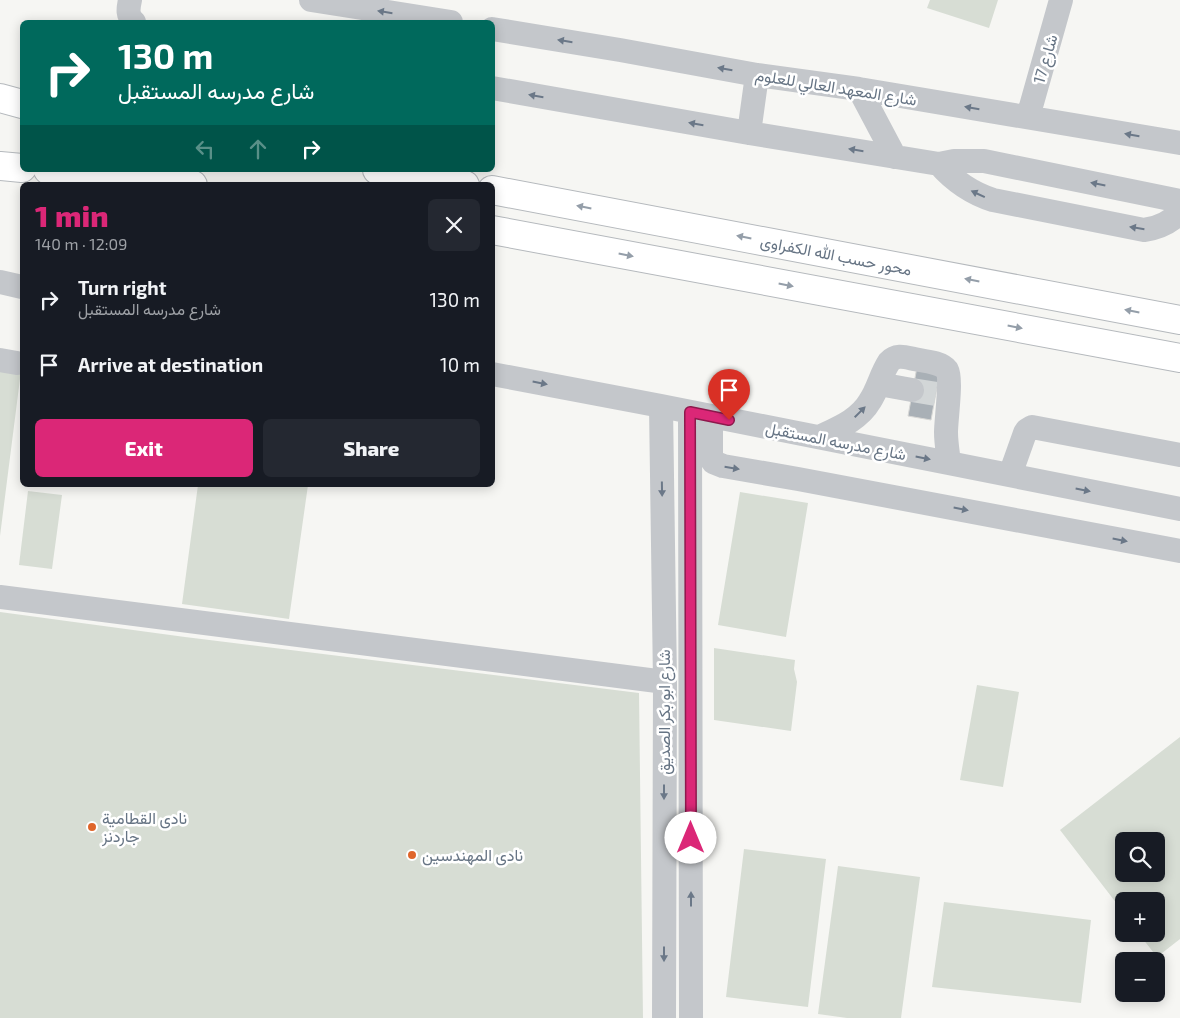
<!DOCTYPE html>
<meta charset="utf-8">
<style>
:root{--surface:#171b24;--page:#242831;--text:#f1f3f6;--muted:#9ea1a6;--accent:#db2777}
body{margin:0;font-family:"Exo 2",Vazirmatn,sans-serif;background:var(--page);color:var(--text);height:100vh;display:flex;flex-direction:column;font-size:19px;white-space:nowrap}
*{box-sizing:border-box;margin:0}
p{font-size:16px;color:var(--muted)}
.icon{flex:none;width:28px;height:28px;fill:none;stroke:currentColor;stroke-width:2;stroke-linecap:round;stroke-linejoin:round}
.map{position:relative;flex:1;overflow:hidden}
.drawer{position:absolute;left:20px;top:182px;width:475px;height:305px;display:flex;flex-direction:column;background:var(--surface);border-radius:8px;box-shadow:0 2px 12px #0003}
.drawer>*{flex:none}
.banner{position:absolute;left:20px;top:20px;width:475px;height:152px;border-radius:8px;box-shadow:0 2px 12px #0003;background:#00695c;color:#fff;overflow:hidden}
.fabs{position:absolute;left:1115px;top:832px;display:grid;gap:10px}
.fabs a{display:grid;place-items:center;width:50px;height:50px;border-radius:8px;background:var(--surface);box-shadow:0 2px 12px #0003;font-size:25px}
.pin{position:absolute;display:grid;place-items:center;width:42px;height:42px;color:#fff;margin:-51px -21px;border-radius:50% 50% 50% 0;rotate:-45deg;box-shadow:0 0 5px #0007}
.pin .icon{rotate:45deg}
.me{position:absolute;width:55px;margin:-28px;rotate:0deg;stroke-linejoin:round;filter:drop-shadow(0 0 4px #0008)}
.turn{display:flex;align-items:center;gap:18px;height:105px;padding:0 15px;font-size:22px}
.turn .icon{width:65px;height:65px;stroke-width:2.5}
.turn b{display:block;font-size:35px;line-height:42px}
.lanes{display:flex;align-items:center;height:48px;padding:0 15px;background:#0003;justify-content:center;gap:25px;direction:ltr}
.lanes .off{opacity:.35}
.round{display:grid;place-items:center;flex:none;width:52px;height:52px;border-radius:8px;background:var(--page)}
.headline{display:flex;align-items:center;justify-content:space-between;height:85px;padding:0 15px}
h1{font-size:30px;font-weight:800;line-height:38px;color:var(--accent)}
.action{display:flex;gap:10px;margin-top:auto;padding:10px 15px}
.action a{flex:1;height:58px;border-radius:8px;background:var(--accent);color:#fff;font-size:20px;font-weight:800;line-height:58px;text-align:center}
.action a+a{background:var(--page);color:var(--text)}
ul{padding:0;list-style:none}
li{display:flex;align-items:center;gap:15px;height:65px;padding:0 15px}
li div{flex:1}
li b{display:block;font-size:19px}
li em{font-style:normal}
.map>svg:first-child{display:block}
</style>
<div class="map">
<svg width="1180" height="1018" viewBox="0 0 1180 1018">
<rect width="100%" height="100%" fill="#f6f6f3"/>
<path fill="#d7ddd4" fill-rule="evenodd" d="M930 0H998L989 28 927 8Z
M0 368 21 371 0 536Z
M198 485H308L289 619 182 604Z
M28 491 62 495 52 569 19 565Z
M740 492 808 503 786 637 718 625Z
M0 612 185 637 639 693 643 1018H0Z
M714 648 795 660 794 669 797 682 791 731 714 720Z
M977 685 1019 692 1003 787 960 780Z
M1180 737V939L1157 957 1139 934H1156V901H1124V913L1060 830ZM1124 841H1156V874H1124Z
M744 849 826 859 808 1007 726 997Z
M838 866 920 877 901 1018H847L818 1014Z
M944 902 1091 920 1081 1003 932 987Z"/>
<path fill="#a9b0b6" stroke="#d8d8d6" d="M917 367 940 371 931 420 908 416Z"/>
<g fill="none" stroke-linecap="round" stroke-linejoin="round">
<path stroke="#d2d6d7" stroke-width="24" stroke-dasharray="24 12" stroke-linecap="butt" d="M912 390 936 394"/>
<g stroke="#b5b9bd" stroke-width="30">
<path id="major" d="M0 98 22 104
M0 166 22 168
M48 170 115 175 193 185
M377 170 465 185
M492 190 1180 320
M492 230 1180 358"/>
</g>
<path stroke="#c4c7cb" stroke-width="24" d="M130 0C128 9 127 16 134 22
M311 0 451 22
M492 29 620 50 757 75 859 89 1180 143
M492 88 749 133 939 164 954 161H984L1180 201
M859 89 895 157
M1028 117 1061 0
M749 133 757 75
M939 164C954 181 971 193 993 200L1144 230C1159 228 1170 223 1180 212
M0 282 22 287
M0 360 17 363
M492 374 661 406 1180 509
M879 384 912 390
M661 406 665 682 664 1018
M690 412 691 1018
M711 416V458L713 462 723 466 798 479 1180 551
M819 437C838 428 859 420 870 401 878 389 881 374 889 362 896 354 905 357 914 359 923 361 941 362 947 370 952 379 946 420 946 432 946 443 948 453 949 463
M1010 475 1025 433 1027 430 1032 427 1180 455
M0 597 665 682"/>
<use href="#major" stroke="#fff" stroke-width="28"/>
</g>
<defs><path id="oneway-solid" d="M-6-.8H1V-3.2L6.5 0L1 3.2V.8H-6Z" transform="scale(1.25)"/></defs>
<g fill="#6b7888">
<use href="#oneway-solid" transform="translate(385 12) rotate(-171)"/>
<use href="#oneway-solid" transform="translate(565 41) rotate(-171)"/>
<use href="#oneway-solid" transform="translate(725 69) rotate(-170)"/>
<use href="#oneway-solid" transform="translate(536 96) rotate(-170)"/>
<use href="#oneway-solid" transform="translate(972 108) rotate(-170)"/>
<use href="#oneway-solid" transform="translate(696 124) rotate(-170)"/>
<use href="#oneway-solid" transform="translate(1132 135) rotate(-170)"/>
<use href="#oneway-solid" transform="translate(856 150) rotate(-171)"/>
<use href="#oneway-solid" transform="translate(1098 184) rotate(-169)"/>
<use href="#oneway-solid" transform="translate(978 194) rotate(-155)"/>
<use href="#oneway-solid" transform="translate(1137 228) rotate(-171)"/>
<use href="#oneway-solid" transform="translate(540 383) rotate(11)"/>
<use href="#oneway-solid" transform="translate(860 412) rotate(-45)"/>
<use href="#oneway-solid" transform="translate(923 458) rotate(11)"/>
<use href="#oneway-solid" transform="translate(732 468) rotate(9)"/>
<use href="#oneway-solid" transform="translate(662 489) rotate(89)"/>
<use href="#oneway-solid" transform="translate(1083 490) rotate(11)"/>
<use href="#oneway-solid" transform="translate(961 509) rotate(11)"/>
<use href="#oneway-solid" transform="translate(1120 540) rotate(11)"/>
<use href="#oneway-solid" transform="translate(664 792) rotate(90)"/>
<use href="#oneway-solid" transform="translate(691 899) rotate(-90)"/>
<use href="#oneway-solid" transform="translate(664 954) rotate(90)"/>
</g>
<g fill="#949ea9">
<use href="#oneway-solid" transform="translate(584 207) rotate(-169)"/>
<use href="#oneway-solid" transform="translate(744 237) rotate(-169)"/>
<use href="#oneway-solid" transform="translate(626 255) rotate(11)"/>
<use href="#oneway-solid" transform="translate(972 280) rotate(-169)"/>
<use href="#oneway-solid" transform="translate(786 285) rotate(11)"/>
<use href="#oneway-solid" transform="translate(1132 311) rotate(-169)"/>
<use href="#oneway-solid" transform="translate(1015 327) rotate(11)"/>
</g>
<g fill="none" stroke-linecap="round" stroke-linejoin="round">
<g stroke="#8e194d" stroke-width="12">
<path id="route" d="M691 838 690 412 729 420"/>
</g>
<use href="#route" stroke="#db2777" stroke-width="9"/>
</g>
<g fill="#df652a" stroke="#fff" stroke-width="2">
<circle cx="92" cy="827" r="5"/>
<circle cx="412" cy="855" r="5"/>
</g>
<g text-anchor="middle" stroke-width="5" stroke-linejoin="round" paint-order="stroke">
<g font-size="16" fill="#667484" stroke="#fff">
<text transform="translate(1045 59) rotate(-74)" y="6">شارع 17</text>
<text transform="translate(836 87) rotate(9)" y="6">شارع المعهد العالي للعلوم</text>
<text transform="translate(836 255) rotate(11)" y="6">محور حسب الله الكفراوى</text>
<text transform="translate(836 441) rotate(11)" y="6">شارع مدرسه المستقبل</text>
<text transform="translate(664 712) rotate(-90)" y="6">شارع ابو بكر الصديق</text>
</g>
<g font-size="16" fill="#667484" stroke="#fff" text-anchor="start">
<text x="102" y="824">نادى القطامية<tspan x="102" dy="18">جاردنز</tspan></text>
<text x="422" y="861">نادى المهندسين</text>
</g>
</g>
</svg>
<div class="fabs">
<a><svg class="icon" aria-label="search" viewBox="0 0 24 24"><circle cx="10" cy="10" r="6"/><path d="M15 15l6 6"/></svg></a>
<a>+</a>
<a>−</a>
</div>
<div class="pin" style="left:729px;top:420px;background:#d93025"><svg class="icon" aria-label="arrive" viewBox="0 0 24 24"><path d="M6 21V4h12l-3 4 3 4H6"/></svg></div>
<svg class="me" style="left:691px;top:838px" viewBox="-20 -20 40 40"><circle r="19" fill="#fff"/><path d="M0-13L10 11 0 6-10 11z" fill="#db2777"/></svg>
<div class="banner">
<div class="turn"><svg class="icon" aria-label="right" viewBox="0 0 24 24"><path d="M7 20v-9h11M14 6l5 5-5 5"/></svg><div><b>130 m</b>شارع مدرسه المستقبل</div></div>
<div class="lanes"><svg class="icon off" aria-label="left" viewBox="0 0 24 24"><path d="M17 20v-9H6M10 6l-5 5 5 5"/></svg><svg class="icon off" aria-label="ahead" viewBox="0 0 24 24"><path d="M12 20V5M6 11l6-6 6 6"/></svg><svg class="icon" aria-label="right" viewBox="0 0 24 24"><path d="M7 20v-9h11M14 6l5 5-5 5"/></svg></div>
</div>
<section class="drawer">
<div class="headline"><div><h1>1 min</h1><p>140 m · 12:09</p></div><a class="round"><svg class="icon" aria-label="close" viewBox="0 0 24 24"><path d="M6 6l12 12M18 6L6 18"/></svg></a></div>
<ul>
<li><svg class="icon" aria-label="right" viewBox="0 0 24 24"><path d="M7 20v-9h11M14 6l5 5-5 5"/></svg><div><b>Turn right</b><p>شارع مدرسه المستقبل</p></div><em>130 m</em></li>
<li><svg class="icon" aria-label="arrive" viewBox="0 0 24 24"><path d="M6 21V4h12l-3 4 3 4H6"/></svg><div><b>Arrive at destination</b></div><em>10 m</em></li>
</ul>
<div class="action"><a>Exit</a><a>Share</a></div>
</section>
</div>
